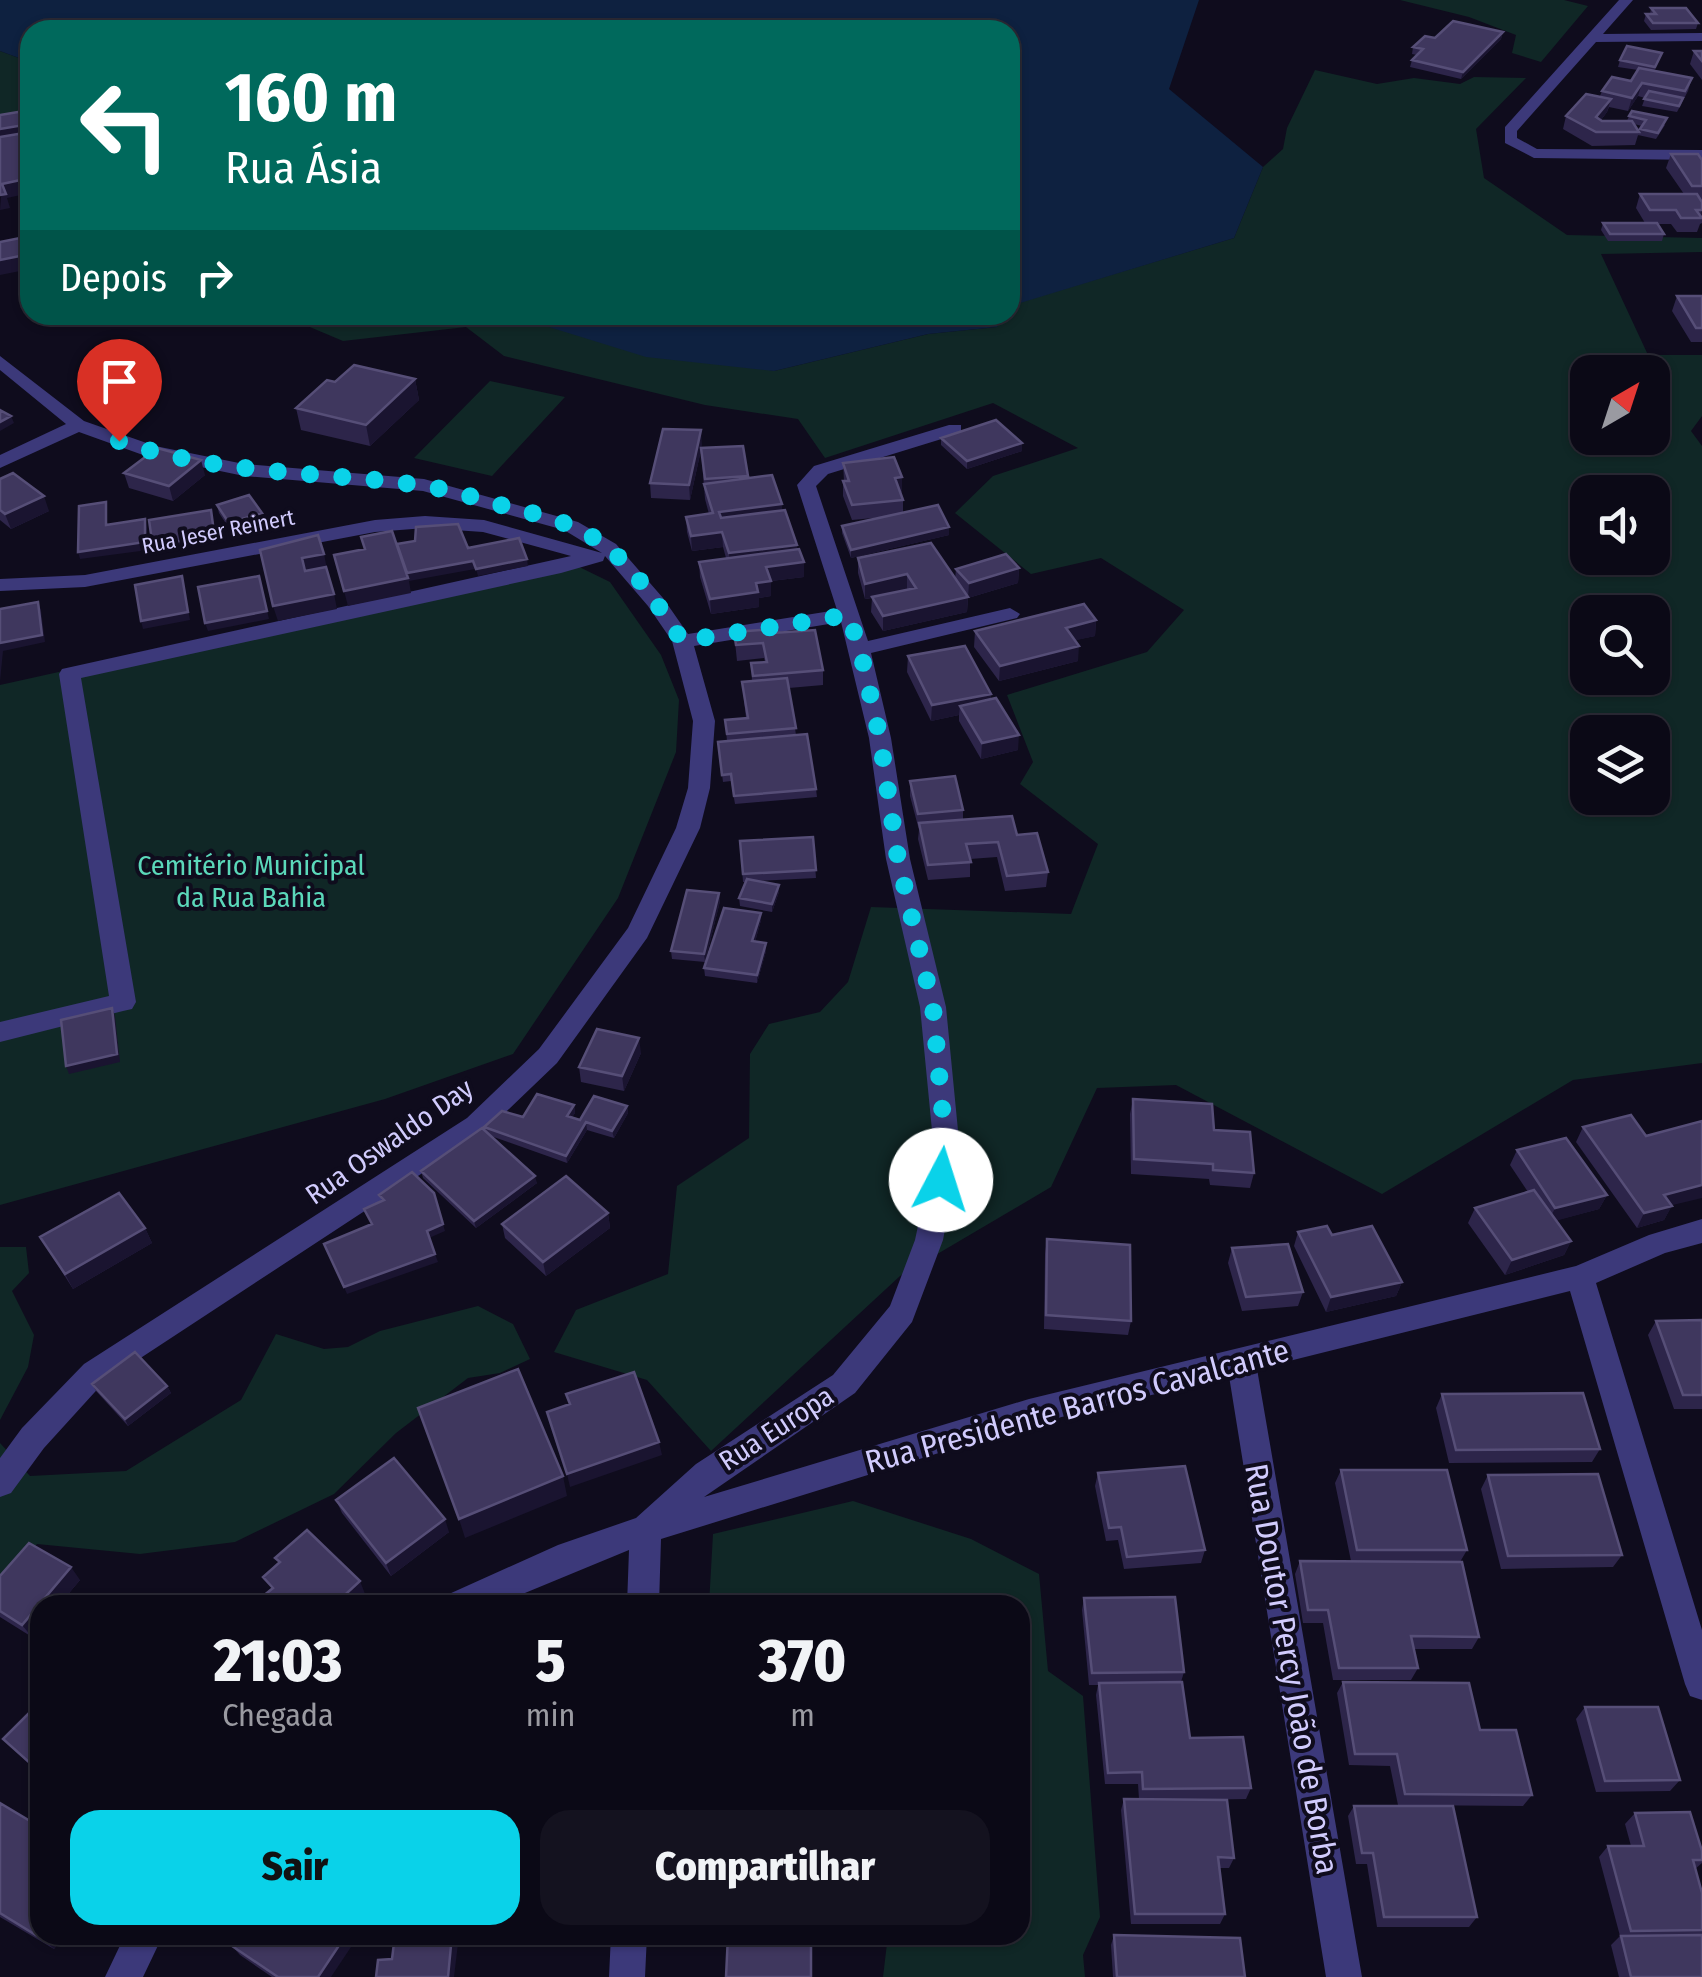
<!DOCTYPE html>
<html lang="pt">
<meta charset="utf-8">
<style>
:root{--surface:#0b0916;--page:#14121f;--text:#f1f3f6;--muted:#9a9aa1;--line:#2b2a35;--accent:#0ad2e9}
body{margin:0;font-family:"Fira Sans Condensed",sans-serif;background:var(--page);color:var(--text);height:100vh;display:flex;flex-direction:column;font-size:38px;white-space:nowrap}
*{box-sizing:border-box;margin:0}
p{font-size:32px;color:var(--muted)}
.icon{flex:none;width:55px;height:55px;fill:none;stroke:currentColor;stroke-width:2;stroke-linecap:round;stroke-linejoin:round}
.map{position:relative;flex:1;overflow:hidden}
.panel{position:absolute;left:30px;top:1595px;width:1000px;height:350px;display:flex;flex-direction:column;background:var(--surface);border-radius:30px;box-shadow:0 2px 8px #0004,0 0 0 2px var(--line)}
.panel>*{flex:none}
.top-card{position:absolute;left:20px;top:20px;width:1000px;height:305px;border-radius:30px;box-shadow:0 2px 8px #0004,0 0 0 2px var(--line);background:#00695c;color:#fff;overflow:hidden}
.needle{width:65px;rotate:39deg}
.buttons{position:absolute;left:1570px;top:355px;display:grid;gap:20px}
.buttons a{display:grid;place-items:center;width:100px;height:100px;border-radius:20px;background:var(--surface);box-shadow:0 2px 8px #0004,0 0 0 2px var(--line);font-size:50px}
.pin{position:absolute;display:grid;place-items:center;width:85px;height:85px;color:#fff;margin:-102px -42px;border-radius:50% 50% 50% 0;rotate:-45deg;box-shadow:0 0 10px #0007}
.pin .icon{rotate:45deg}
.me{position:absolute;width:110px;margin:-55px;rotate:5deg;stroke-linejoin:round;filter:drop-shadow(0 0 8px #0008)}
.turn{display:flex;align-items:center;gap:35px;height:210px;padding:0 40px;font-size:45px}
.turn .icon{width:130px;height:130px;stroke-width:2.5}
.turn b{display:block;font-size:70px;line-height:85px}
.then{display:flex;align-items:center;height:95px;padding:0 40px;background:#0003;gap:20px;font-size:38px}
.eta{display:flex;justify-content:space-evenly;align-items:center;height:170px;text-align:center}
.eta b{font-size:60px;font-weight:800;line-height:70px}
.button{display:flex;gap:20px;margin-top:auto;padding:20px 40px}
.button a{flex:1;height:115px;border-radius:30px;background:var(--accent);color:#111;font-size:40px;font-weight:800;line-height:115px;text-align:center}
.button a+a{background:var(--page);color:var(--text)}
.map>svg:first-child{display:block}
</style>
<div class="map">
<svg width="1702" height="1977" viewBox="0 0 1702 1977">
<rect width="100%" height="100%" fill="#0f0c1d"/>
<path fill="#102726" fill-rule="evenodd" d="M1400 0H1564L1588 6 1541 62 1512 53 1516 35 1469 17Z
M0 51 30 62V121L0 124Z
M1315 70 1377 84 1414 78 1460 84 1474 77 1526 78 1476 129 1484 178 1567 235 1702 238V252L1601 254 1648 355H1702V416L1691 431 1702 446V1063L1573 1080 1382 1194 1176 1085 1097 1088 1051 1187 900 1276 711 1451 647 1380 554 1352 576 1310 668 1274 677 1186 749 1138 750 1054 769 1024 820 1012 848 982 871 907 1071 914 1098 844 1020 784 1033 762 1007 695 1147 652 1184 610 1101 558 1031 574 955 513 993 476 1078 448 993 403 825 458 798 419 705 405 504 356 466 327 343 341 298 322 312 315H540L536 322 774 371 928 334 996 327 1004 315H1010L1011 305 1234 238 1263 167 1283 149 1287 128ZM1588 372H1652V438H1588ZM1588 492H1652V558H1588ZM1588 612H1652V678H1588ZM1588 732H1652V798H1588Z
M490 381 565 397 492 476 414 458Z
M565 560 610 582 661 655 679 700 676 752 618 898 513 1054 385 1099 0 1205V685Z
M0 1247H26L29 1273 12 1291 34 1335 28 1367 0 1420Z
M478 1306 513 1324 530 1359 500 1373 468 1378 396 1433 334 1494 235 1542 140 1554 37 1544 0 1591V1443L30 1476 126 1471 241 1400 276 1334 324 1349 348 1347 380 1331Z
M853 1501 971 1539 1039 1574 1048 1671 1083 1696 1100 1917 1083 1955 1085 1977H883L888 1935H1020V1605H709L713 1534Z"/>
<path fill="#0e2140" d="M0 0H1199L1169 89 1263 167 1234 238 1010 306V30H30V62L0 51Z
M540 315H1004L997 327 928 334 774 371 646 357 536 323Z"/>
<g fill="none" stroke-linecap="round" stroke-linejoin="round">
<path fill="#3c397a" fill-rule="evenodd" d="M1619 0H1633L1603 34 1702 33V41L1596 42 1517 131V138L1537 149 1702 150V160L1534 158 1505 143V127Z
M0 356 84 421 155 446 244 464 424 479 578 522 616 544 663 598 688 634 837 610 797 485 814 466 949 425H961V433L828 474 816 486 868 641 1010 608 1020 614 1017 618 871 653 891 738 910 859 946 1007 960 1151 943 1240 912 1322 855 1393 704 1497 1029 1399 1576 1266 1649 1235 1702 1219V1243L1665 1253 1596 1283 1702 1630V1700L1690 1696 1685 1684 1570 1291 1257 1369 1362 1977H1326L1229 1376 1029 1425 661 1539 659 1605H627L629 1550 496 1605H444L449 1594 558 1545 636 1518 696 1464 833 1375 890 1306 915 1240 934 1151 920 1007 886 859 869 738 841 622 694 646 715 721 710 788 700 828 647 938 557 1063 485 1132 104 1382 44 1448 11 1493 0 1497V1458L22 1428 84 1364 467 1118 539 1049 628 928 676 828 688 788 693 721 672 641 648 606 605 556 603 561 561 573 81 678 136 1002 132 1009 123 1011 0 1042V1022L109 996 59 674 62 669 571 556 483 532 425 528 375 532 85 587 0 591V579L85 575 375 520 425 516 484 520 602 553 564 530 423 491 244 476 143 455 79 432 0 468V455L66 424 0 370Z
M125 1935H163L143 1977H105Z
M611 1935H647L645 1977H609Z"/>
</g>
<path fill="#2d254a" d="M1651 8 1698 23 1696 29 1651 30 1644 21 1646 14H1650Z
M1503 32 1501 39 1461 79 1410 67 1412 60 1417 55 1412 54 1413 47 1435 38Z
M1694 51H1702V80L1690 64Z
M1662 53 1654 71 1692 78 1688 91 1677 112 1642 106 1645 98 1638 96 1628 111 1609 107 1607 112 1601 120 1627 121 1629 116 1665 125 1656 139 1638 135 1642 126 1634 124 1639 132 1635 145 1592 146 1563 129 1566 116 1600 96 1602 91 1631 81 1638 70 1618 67 1620 60Z
M1671 154 1702 160V200H1701L1702 223 1700 224 1697 232H1677L1671 224H1657L1664 234 1662 241H1608L1601 230 1603 223H1645L1636 208 1640 194H1684L1666 168Z
M1677 296H1702V342H1691L1672 311Z
M415 379 419 400 370 446 301 430 296 408Z
M701 430V448L743 446 748 478 782 511 797 549 804 577 771 581V596L759 598V607L711 614 700 577 699 562 726 558 723 547 692 551 687 532 686 517 709 514 705 499 701 450 690 500 651 498 650 483Z
M941 438 1022 451 967 469 941 445Z
M843 463 902 477 900 492 903 500V513L949 527V535L851 558 842 533V526L884 517 852 520 843 496V481H844Z
M124 473 205 475 173 501 129 488Z
M0 479 49 511 11 529 0 520Z
M217 505 264 521 231 531 219 513Z
M858 558 955 579 956 569 1019 568 1018 583 968 598 967 612 883 631 871 612 872 598 865 599 858 573Z
M1096 620 1095 636 1075 640 1078 661 999 681 974 647 975 631Z
M734 632 774 633 823 670V685L789 688 796 735 816 789 817 797 735 804 731 781 723 782 718 742 727 741 725 720 746 718 742 682 752 681 751 663 765 662 764 658 737 661Z
M908 656 991 694V699L1018 750 981 759 959 721V715L931 721 907 672Z
M910 781 963 810V820L1017 835 1048 872 1046 887 1005 891 997 857 970 859V877L928 880 918 839 919 830 910 796Z
M813 837 816 878 759 881 779 892 772 912 740 906 739 898 746 882H743L740 841Z
M719 893 720 901 705 962 672 959 671 951Z
M761 913V920L755 942 766 951 757 983 705 976 704 968Z
M641 1053 624 1091 581 1082 579 1067Z
M1133 1099 1214 1130 1254 1173 1250 1188 1210 1185 1209 1179 1131 1174 1130 1114Z
M574 1105 575 1113 572 1117 580 1120 627 1106 628 1113 614 1138 587 1130 567 1163 491 1136 537 1183 476 1228 423 1178 421 1171 486 1131 484 1127Z
M1583 1127 1672 1205 1664 1220 1637 1228 1576 1142Z
M1517 1150 1607 1195 1599 1209 1557 1220 1571 1241 1564 1255 1505 1275 1468 1223 1475 1208 1528 1192 1510 1165Z
M608 1213 610 1228 546 1276 505 1238 502 1224Z
M145 1228 152 1243 73 1289 40 1237Z
M1298 1232 1332 1235 1402 1282 1396 1296 1326 1312 1294 1246Z
M1047 1239 1131 1321 1128 1335 1044 1329 1045 1254Z
M1232 1248 1303 1292 1298 1306 1242 1311 1228 1263Z
M1702 1320V1409H1674L1648 1335 1656 1321Z
M92 1384 167 1386 171 1393 128 1426 96 1391Z
M1442 1394 1600 1449 1592 1462 1449 1463 1436 1408Z
M1341 1470 1467 1550 1460 1562 1479 1637 1472 1649H1414L1418 1668 1411 1680H1333L1323 1623H1303L1295 1574 1300 1561H1351L1335 1483Z
M1098 1473 1205 1550 1201 1563 1124 1569 1118 1540 1106 1541 1095 1486Z
M1488 1475 1622 1555 1613 1567 1501 1569 1481 1489Z
M336 1500 449 1532 391 1576 342 1513Z
M0 1576 80 1580 32 1637 0 1617Z
M1084 1598 1184 1672 1181 1682 1190 1738 1251 1788 1246 1799 1192 1800 1234 1858 1229 1868H1219L1225 1914 1220 1924H1131L1121 1810 1124 1799H1139L1138 1784H1105L1096 1695 1098 1685H1089L1082 1610Z
M1343 1682 1480 1730 1532 1795 1523 1806 1398 1805 1390 1766 1349 1765 1337 1693Z
M40 1702V1774L3 1739Z
M1585 1707 1680 1780 1670 1791 1596 1792 1576 1719Z
M0 1803 40 1935H64L54 1949 0 1917Z
M1354 1806 1477 1917 1469 1927H1377L1367 1864H1356L1348 1816Z
M1635 1813 1702 1851V1863L1695 1869 1702 1893V1977H1619L1611 1945 1620 1936 1599 1857 1608 1846H1631L1625 1824Z
M1114 1935 1245 1977H1113L1111 1945Z
M232 1946 331 1977H272L240 1955Z"/>
<path fill="#1a1430" d="M1503 32 1501 39 1461 79 1463 72Z
M1642 83 1638 96 1628 111 1632 98Z
M1611 99 1607 112 1593 130 1596 117Z
M30 124V139L0 143V129Z
M30 178V193L7 198 10 208 0 210 2 184Z
M30 254V269L0 275V260Z
M415 379 419 400 370 446 366 425Z
M11 416 14 423 0 431V422Z
M701 430 702 445 690 500 689 485Z
M1022 443V451L967 469V461Z
M201 460 205 475 173 501 169 486Z
M902 477V492L894 493 895 478Z
M44 496 49 511 11 529 5 514Z
M782 504V519L720 527 719 512Z
M211 510 217 540 155 555 153 548Z
M262 513 264 521 231 531 229 523Z
M145 519 147 527 148 550 80 559 78 552Z
M949 527V535L851 558V550Z
M722 532 723 547 692 551 691 536Z
M797 545 798 560 730 569 729 553Z
M324 554 327 569 306 573 302 558Z
M527 559 528 566 478 576 476 569Z
M473 561 475 569 409 581 411 593 348 606 344 591 407 573Z
M804 562V577L771 581V596L759 598V607L711 614 710 599 756 583 766 567Z
M1019 568 1018 583 968 598 969 583Z
M907 574V589L865 599V584Z
M182 576 190 620 143 629 141 621Z
M259 576 269 619 208 631 205 623Z
M334 594 337 609 278 621 273 606Z
M968 597 967 612 883 631V616Z
M38 602 41 610 45 642 3 651 0 681V643Z
M1096 620 1095 636 1064 643 1066 628Z
M1079 646 1078 661 999 681 1000 666Z
M991 694 990 710 960 706 959 715 931 721 932 705Z
M1019 735 1018 750 981 759 982 743Z
M779 885V892L772 912V904Z
M719 893 720 901 705 962 704 954Z
M761 913V920L753 949 752 941Z
M766 943V951L757 983V975Z
M112 1008 115 1016 120 1062 69 1074 66 1066Z
M639 1038 641 1053 624 1091 622 1076Z
M574 1105 575 1113 568 1123 567 1116Z
M627 1106 628 1113 614 1138 612 1131Z
M586 1122 587 1130 567 1163 566 1156Z
M535 1176 537 1183 476 1228 474 1221Z
M1702 1185V1198L1656 1209 1664 1195Z
M1607 1195 1599 1209 1548 1223 1555 1208Z
M1672 1206 1664 1220 1637 1228 1644 1213Z
M608 1213 610 1228 546 1276 543 1262Z
M443 1224 445 1231 429 1238 427 1231Z
M145 1228 152 1243 73 1289 65 1274Z
M1571 1241 1564 1255 1505 1275 1512 1260Z
M435 1254 438 1262 347 1294 344 1287Z
M1402 1282 1396 1296 1326 1312 1331 1297Z
M167 1386 171 1393 128 1426 125 1419Z
M659 1442 662 1455 570 1487 567 1474Z
M563 1476 567 1496 465 1538 459 1519Z
M445 1519 449 1532 391 1576 386 1563Z
M71 1567 80 1580 59 1605H40V1628L32 1637 22 1625Z
M360 1581 365 1594 353 1605H334Z
M47 1935H64L54 1949 44 1940Z
M346 1935H359L331 1977H318Z
M452 1935H459L454 1977H448Z"/>
<path fill="#3f375e" stroke="#564e77" stroke-width="2.5" d="M1651 8H1686L1698 23H1653L1646 14H1656Z
M1453 21 1503 32 1463 72 1412 60 1423 49 1413 47 1425 36 1435 38Z
M1627 46 1662 53 1655 67 1620 60Z
M1694 51H1702V61Z
M1639 68 1692 78 1685 91 1642 83 1632 98 1602 91 1612 77 1631 81Z
M1649 91 1683 98 1679 106 1644 99Z
M1586 94 1611 99 1596 117 1602 121H1632L1639 132H1596L1566 116Z
M30 110V124L0 129V115Z
M1632 111 1667 118 1658 133 1640 129 1646 120 1629 116Z
M30 132V178L2 184 6 194 0 195V137Z
M1671 154H1698L1702 160V186H1692Z
M1640 194H1697L1702 202V210H1696L1702 218H1681L1676 210H1650Z
M1603 223H1657L1664 234H1610Z
M30 236V254L0 260V242Z
M1677 296H1702V328H1696Z
M354 365 415 379 366 425 296 408 327 380 335 382Z
M0 410 11 416 0 422Z
M996 420 1022 443 967 461 941 438Z
M663 429 701 430 689 485 650 483Z
M743 446 748 476 705 479 701 448Z
M157 448 201 460 169 486 124 473Z
M894 457 902 477 895 478 903 500 852 505 843 481H849L843 463Z
M13 473 44 496 5 514 0 510V479Z
M772 475 782 504 719 512 721 518 785 510 797 545 729 553 722 532 691 536 686 517 713 513 704 484Z
M249 495 262 513 229 523 217 505Z
M106 502V525L145 519V542L78 552 79 506Z
M938 505 949 527 851 550 842 526Z
M211 510 214 532 153 548 149 520Z
M458 524 468 548 519 538 527 559 476 569 473 561 407 573 397 544 415 541 416 527Z
M392 531 408 578 344 591 334 555 365 549 361 537Z
M318 535 324 554 302 558 305 571 326 567 334 594 273 606 260 550Z
M931 543 968 597 883 616 872 597 916 588 907 574 865 584 858 558Z
M799 549 804 562 766 567 771 581 756 583 758 592 710 599 699 562Z
M1006 554 1019 568 969 583 956 569Z
M182 576 188 612 141 621 135 585Z
M259 576 267 611 205 623 198 587Z
M38 602 42 635 0 643V609Z
M1084 604 1096 620 1066 628 1079 646 1000 666 975 631Z
M773 629 774 633 815 630 823 670 753 676 751 663 767 662 763 643 736 645 734 632Z
M965 646 991 694 932 705 908 656Z
M787 678 796 728 727 734 725 720 748 718 742 682Z
M996 698 1019 735 982 743 960 706Z
M807 734 816 789 734 796 731 774 722 775 718 742Z
M955 776 963 810 918 814 910 781Z
M1012 816 1017 835 1037 833 1048 872 1007 876 998 842 966 844 971 862 928 865 919 823Z
M813 837 816 870 743 874 740 841Z
M747 879 779 885 772 904 739 898Z
M687 890 719 893 704 954 671 951Z
M724 908 761 913 752 941 766 943 757 975 704 968Z
M112 1008 117 1054 66 1066 61 1020Z
M597 1029 639 1038 622 1076 579 1067Z
M537 1094 574 1105 567 1116 580 1120 594 1096 627 1106 612 1131 586 1122 566 1156 484 1127 502 1111 523 1117Z
M1133 1099 1212 1104 1214 1130 1250 1132 1254 1173 1213 1170V1164L1134 1159Z
M1631 1115 1646 1136 1702 1121V1185L1664 1195 1672 1206 1644 1213 1583 1127Z
M482 1128 535 1176 474 1221 421 1171Z
M1566 1138 1607 1195 1555 1208 1517 1150Z
M412 1172 434 1193 443 1224 427 1231 435 1254 344 1287 324 1244 372 1224 364 1209 384 1200 379 1195Z
M566 1176 608 1213 543 1262 502 1224Z
M1534 1190 1571 1241 1512 1260 1475 1208Z
M119 1193 145 1228 65 1274 40 1237Z
M1327 1226 1332 1235 1372 1226 1402 1282 1331 1297 1298 1232Z
M1047 1239 1130 1245 1131 1321 1046 1315Z
M1288 1244 1303 1292 1246 1297 1232 1248Z
M1702 1320V1395H1683L1656 1321Z
M135 1352 167 1386 125 1419 92 1384Z
M518 1369 563 1476 459 1519 418 1408Z
M634 1372 659 1442 567 1474 547 1412 570 1404 566 1394Z
M1583 1393 1600 1449 1456 1450 1442 1394Z
M394 1458 445 1519 386 1563 336 1500Z
M1185 1466 1205 1550 1127 1557 1121 1527 1109 1528 1098 1473Z
M1341 1470H1447L1467 1550H1357Z
M1598 1474 1622 1555 1508 1556 1488 1475Z
M307 1530 360 1581 334 1605H269L262 1597 273 1588 263 1577 280 1562 275 1558Z
M29 1543 71 1567 22 1625 0 1611V1576Z
M1300 1561 1462 1562 1479 1637 1411 1636 1418 1668H1339L1328 1610H1308Z
M1175 1597 1184 1672 1092 1673 1084 1598Z
M1182 1682 1190 1738 1243 1737 1251 1788 1143 1789 1142 1772 1108 1773 1099 1683Z
M1343 1682 1469 1683 1480 1730H1516L1532 1795 1405 1794 1397 1754H1355Z
M40 1702V1772L3 1739Z
M1585 1707H1658L1680 1780 1605 1781Z
M1124 1799 1227 1800 1234 1858 1218 1857 1225 1914H1135Z
M0 1803 40 1827V1935H47L44 1940 0 1913Z
M1354 1806H1453L1477 1917H1384L1373 1853H1362Z
M1690 1812 1702 1851V1860H1693L1702 1893V1930L1631 1931 1608 1846H1644L1635 1813Z
M239 1935H346L318 1977H278L232 1946Z
M395 1935H452L448 1977H376L378 1960 392 1959Z
M728 1935H811V1977H726Z
M1114 1935 1240 1938 1245 1977H1117Z
M1702 1935V1977H1631L1621 1936Z"/>
<g fill="none" stroke-linecap="round" stroke-linejoin="round">
<path stroke="#0ad2e9" stroke-width="18" stroke-dasharray="0 32.4" d="M119 441C217 475 318 471 419 485 449 489 479 499 508 507 542 515 577 524 606 546 637 571 660 608 682 641L848 615 860 649 880 738 898 859 933 1007 946 1151 941 1180"/>
</g>
<g text-anchor="middle" stroke-width="8" stroke-linejoin="round" paint-order="stroke">
<g font-size="22" fill="#d1cbfd" stroke="#0f0c1d">
<text transform="translate(218 531) rotate(-11)" y="8">Rua Jeser Reinert</text>
</g>
<g font-size="28" fill="#5bd8ba" stroke="#0f0c1d">
<text x="251" y="875">Cemitério Municipal<tspan x="251" dy="32">da Rua Bahia</tspan></text>
</g>
<g font-size="28" fill="#d1cbfd" stroke="#0f0c1d">
<text transform="translate(389 1141) rotate(-35)" y="10">Rua Oswaldo Day</text>
<text transform="translate(776 1428) rotate(-33)" y="10">Rua Europa</text>
</g>
<g font-size="32" fill="#d1cbfd" stroke="#0f0c1d">
<text transform="translate(1077 1406) rotate(-15)" y="11">Rua Presidente Barros Cavalcante</text>
<text transform="translate(1292 1669) rotate(80)" y="11">Rua Doutor Percy João de Borba</text>
</g>
</g>
</svg>
<div class="buttons">
<a><svg class="needle" viewBox="-14 -14 28 28"><path d="M0-13l5 13h-10z" fill="#e53935"/><path d="M0 13l5-13h-10z" fill="#9a9aa1"/></svg></a>
<a><svg class="icon" aria-label="sound" viewBox="0 0 24 24"><path d="M4 9h4l5-4v14l-5-4H4zM17 9q2 3 0 6"/></svg></a>
<a><svg class="icon" aria-label="search" viewBox="0 0 24 24"><circle cx="10" cy="10" r="6"/><path d="M15 15l6 6"/></svg></a>
<a><svg class="icon" aria-label="layers" viewBox="0 0 24 24"><path d="M12 4l9 5-9 5-9-5zM3 14l9 5 9-5"/></svg></a>
</div>
<div class="pin" style="left:119px;top:441px;background:#d93025"><svg class="icon" aria-label="arrive" viewBox="0 0 24 24"><path d="M6 21V4h12l-3 4 3 4H6"/></svg></div>
<svg class="me" style="left:941px;top:1180px" viewBox="-20 -20 40 40"><circle r="19" fill="#fff"/><path d="M0-13L10 11 0 6-10 11z" fill="#0ad2e9"/></svg>
<div class="top-card">
<div class="turn"><svg class="icon" aria-label="left" viewBox="0 0 24 24"><path d="M17 20v-9H6M10 6l-5 5 5 5"/></svg><div><b>160 m</b>Rua Ásia</div></div>
<div class="then">Depois<svg class="icon" aria-label="right" viewBox="0 0 24 24"><path d="M7 20v-9h11M14 6l5 5-5 5"/></svg></div>
</div>
<section class="panel">
<div class="eta">
<div><b>21:03</b><p>Chegada</p></div>
<div><b>5</b><p>min</p></div>
<div><b>370</b><p>m</p></div>
</div>
<div class="button"><a>Sair</a><a>Compartilhar</a></div>
</section>
</div>
